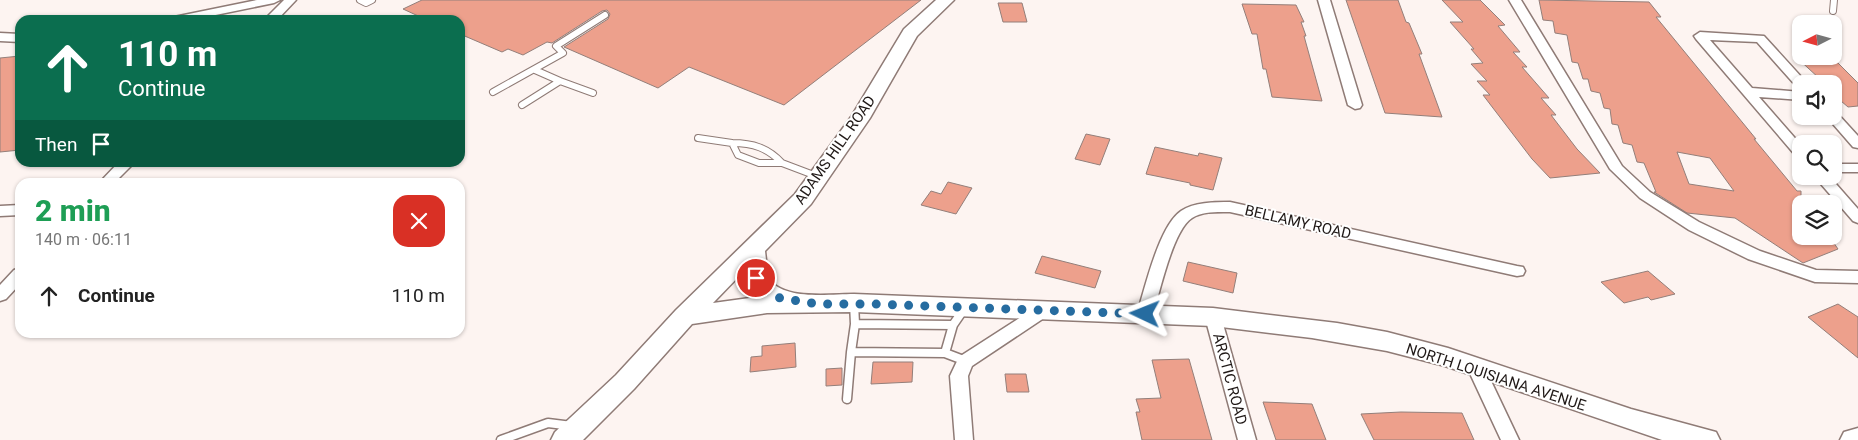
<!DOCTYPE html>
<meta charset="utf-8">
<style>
:root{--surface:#fff;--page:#f6f6f6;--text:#222;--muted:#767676}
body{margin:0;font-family:Roboto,sans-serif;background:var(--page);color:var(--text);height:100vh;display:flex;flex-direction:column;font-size:19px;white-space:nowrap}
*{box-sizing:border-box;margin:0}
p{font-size:16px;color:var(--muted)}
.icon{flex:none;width:28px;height:28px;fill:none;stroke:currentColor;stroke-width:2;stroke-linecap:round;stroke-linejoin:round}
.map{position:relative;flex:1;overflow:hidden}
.sheet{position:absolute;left:15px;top:178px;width:450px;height:160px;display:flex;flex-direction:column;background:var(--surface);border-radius:15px;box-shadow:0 1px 4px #0004}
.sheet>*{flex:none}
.top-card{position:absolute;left:15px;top:15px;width:450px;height:152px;border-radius:15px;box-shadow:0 1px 4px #0004;background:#0b6e4f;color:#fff;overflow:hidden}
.needle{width:32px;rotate:264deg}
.controls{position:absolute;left:1792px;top:15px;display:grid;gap:10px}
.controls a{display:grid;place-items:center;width:50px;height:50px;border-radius:10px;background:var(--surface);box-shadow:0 1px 4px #0004;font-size:25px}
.pin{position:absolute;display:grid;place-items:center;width:42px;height:42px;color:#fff;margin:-21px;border:2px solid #fff;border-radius:50%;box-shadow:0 1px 5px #0007}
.me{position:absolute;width:55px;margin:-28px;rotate:272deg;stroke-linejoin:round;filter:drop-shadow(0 0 4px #0008)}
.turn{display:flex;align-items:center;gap:18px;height:105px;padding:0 20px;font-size:22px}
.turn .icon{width:65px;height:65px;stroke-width:2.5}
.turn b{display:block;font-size:35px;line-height:42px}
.then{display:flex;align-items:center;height:48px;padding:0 20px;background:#0003;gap:10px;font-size:19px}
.round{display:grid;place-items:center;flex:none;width:52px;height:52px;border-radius:15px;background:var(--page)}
.summary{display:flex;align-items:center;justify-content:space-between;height:85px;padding:0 20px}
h1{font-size:30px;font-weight:800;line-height:38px;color:#1e9e55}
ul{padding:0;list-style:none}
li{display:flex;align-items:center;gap:15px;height:65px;padding:0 20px}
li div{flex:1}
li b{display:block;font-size:19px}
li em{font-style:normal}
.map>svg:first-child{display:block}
</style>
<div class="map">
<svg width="1858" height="440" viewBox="0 0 1858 440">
<rect width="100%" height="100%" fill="#fdf4f1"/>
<path fill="#eda08c" stroke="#937f7a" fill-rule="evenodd" d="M422 0H921L784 105 689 67 658 88 564 47 608 19 610 14 607 10 602 11 552 43 547 42 523 55 508 49 502 52 460 34V20H427L403 9Z
M1346 0H1398L1406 22 1409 23 1422 54H1419L1442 117 1385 113Z
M1442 0H1480L1505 25 1498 26 1520 52H1513L1527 67H1522L1549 98H1541L1556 115H1551L1577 149 1600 173 1550 178 1532 159 1483 95H1490L1477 81H1487L1471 64 1483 63 1471 49H1474L1450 22H1463Z
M1539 0 1649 2 1661 17H1656L1756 139H1754L1797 191H1801V236H1829L1838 249 1803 263 1735 218 1687 213 1654 192H1656L1644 163 1637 162 1632 145 1623 143 1618 125 1612 124 1610 109 1604 108 1600 93 1591 91 1588 79H1583L1578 63 1572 62 1567 35 1555 33 1553 21 1543 20ZM1677 152 1710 158 1734 191 1689 184Z
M998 3H1022L1027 22H1003Z
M1242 4 1296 5 1304 22H1301L1306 36H1304L1322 101 1272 97 1266 69H1263L1257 34H1252Z
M20 56V150L0 152V58Z
M1796 57 1835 60 1858 83V106L1848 107 1834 95V84H1820L1815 79H1820Z
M1086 134 1110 139 1100 165 1075 159Z
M1155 147 1198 156 1199 153 1222 158 1213 190 1190 185V183L1146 174Z
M948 182 972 188 956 214 921 205 931 191 941 194Z
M1042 256 1101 271 1095 288 1035 273Z
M1188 262 1237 273 1233 293 1183 281Z
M1648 271 1675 294 1651 300 1648 297 1624 303 1601 282Z
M1838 304 1858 317V358L1808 317Z
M795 343 796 367 750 372 751 357 762 356V346Z
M1189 359 1212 440H1142L1136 412H1140L1136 399 1161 398 1152 360Z
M873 362H913L912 382 871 384Z
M842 368V385L826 386V369Z
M1005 374H1026L1029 392H1007Z
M1263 402 1312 404 1326 440H1276Z
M1401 412 1462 413 1474 440H1374L1361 414Z"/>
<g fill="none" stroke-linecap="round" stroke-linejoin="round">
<g stroke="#8f7b76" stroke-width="8">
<path id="lane-far1" d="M360 0 366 3 372 0
M1833 11 1834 0
M535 70 560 81
M493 92 563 53 556 46 605 15
M522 105 560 81 593 93
M698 138 732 143
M732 143C753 143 768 148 782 163H759L738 155Z
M782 163 819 177"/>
</g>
<g stroke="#8f7b76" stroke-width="11">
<path id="lane" d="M854 303 855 324 851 352 945 353
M964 309 953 325 945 353 966 361
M855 324 953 325
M847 399 851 352
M501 440 548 423 572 426"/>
</g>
<g stroke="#8f7b76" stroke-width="3">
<path id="street" d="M257 0H280L274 3 191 20H168L174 17Z
M284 0H296L277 20H264Z
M1318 0H1330L1362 105 1360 108 1355 109 1348 105Z
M1509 0H1521L1622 166 1650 192 1699 222 1760 251 1816 270 1858 271V283L1815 282 1748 259 1689 230 1640 198 1610 169Z
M1700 32 1764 36 1805 81 1807 84H1801V88L1797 87 1757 42 1710 40 1752 88 1801 92V100L1759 97 1801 145V157L1796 156 1696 39 1694 36Z
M0 33 20 34V42L0 41Z
M1834 112 1837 113 1858 136V148L1853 147 1826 116H1834Z
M119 162H135L115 182H100Z
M1834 164H1858V172H1834Z
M1814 176H1829L1858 209V223L1853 221Z
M1230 202 1517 266 1523 267 1525 271 1523 275 1517 276 1230 212C1218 212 1203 211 1192 218 1173 230 1160 291 1153 314L1151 318 1145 320 1139 318 1137 314C1145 288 1159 226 1181 211 1194 202 1214 202 1230 202Z
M20 205V215L0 216V206Z
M20 268V284L6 299 0 301V285L14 270Z
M1044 304 1050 306 1052 310 1050 314 972 366 968 376 973 440H955L950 376 959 357 1038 306Z
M1213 311 1219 313 1221 317 1256 440H1238L1205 317 1207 313Z
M1476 360 1482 362 1519 440H1501L1467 367 1470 362Z"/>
</g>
<g stroke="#8f7b76" stroke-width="3">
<path id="secondary" d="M936 0H954L917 36 870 118 811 204 765 251 768 278C784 301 829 294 854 294L1213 308 1337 323 1387 332 1448 348 1631 409 1716 432 1720 440H1662L1445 366 1387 351 1312 338 1213 326 854 312 767 313 692 324 634 389 583 440H551L555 432 616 375 676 310 795 194 851 117 904 29ZM743 272 748 285 757 297 713 303Z
M1858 428V440H1840L1844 432Z"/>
</g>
<use href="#lane-far1" stroke="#fff" stroke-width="6"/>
<use href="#lane" stroke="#fff" stroke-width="8"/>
<use href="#street" fill="#fff" fill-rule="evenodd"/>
<use href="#secondary" fill="#fff" fill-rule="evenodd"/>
</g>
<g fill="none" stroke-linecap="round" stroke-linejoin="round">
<path stroke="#266ca0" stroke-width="9" stroke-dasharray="0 16.2" d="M756 278 766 293 780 298 818 304H873L1145 314"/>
</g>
<g text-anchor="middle" stroke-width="4" stroke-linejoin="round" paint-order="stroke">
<g font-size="15" fill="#1f1816" stroke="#fff">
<text transform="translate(835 150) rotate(-55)" y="5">ADAMS HILL ROAD</text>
<text transform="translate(1298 222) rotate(13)" y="5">BELLAMY ROAD</text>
<text transform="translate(1496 377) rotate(18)" y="5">NORTH LOUISIANA AVENUE</text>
<text transform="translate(1230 379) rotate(75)" y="5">ARCTIC ROAD</text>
</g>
</g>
</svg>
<div class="controls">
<a><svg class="needle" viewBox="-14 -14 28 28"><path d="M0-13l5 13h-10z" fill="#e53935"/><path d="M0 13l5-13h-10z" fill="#767676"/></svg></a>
<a><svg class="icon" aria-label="sound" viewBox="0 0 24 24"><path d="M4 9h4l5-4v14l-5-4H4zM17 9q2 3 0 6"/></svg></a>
<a><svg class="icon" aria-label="search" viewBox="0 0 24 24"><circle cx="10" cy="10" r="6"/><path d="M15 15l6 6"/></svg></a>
<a><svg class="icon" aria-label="layers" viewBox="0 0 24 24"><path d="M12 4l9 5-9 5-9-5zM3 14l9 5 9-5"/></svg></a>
</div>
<div class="pin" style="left:756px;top:278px;background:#d93025"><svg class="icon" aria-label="arrive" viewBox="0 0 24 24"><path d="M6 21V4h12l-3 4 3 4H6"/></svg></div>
<svg class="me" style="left:1145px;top:314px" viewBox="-20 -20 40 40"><path d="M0-17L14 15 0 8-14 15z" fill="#266ca0" stroke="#fff" stroke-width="4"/></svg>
<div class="top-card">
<div class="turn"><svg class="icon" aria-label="ahead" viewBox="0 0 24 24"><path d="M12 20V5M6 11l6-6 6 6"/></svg><div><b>110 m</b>Continue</div></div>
<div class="then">Then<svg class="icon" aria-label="arrive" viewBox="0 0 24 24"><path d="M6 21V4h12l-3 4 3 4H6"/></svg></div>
</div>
<section class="sheet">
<div class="summary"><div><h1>2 min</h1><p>140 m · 06:11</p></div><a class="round" style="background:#d93025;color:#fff"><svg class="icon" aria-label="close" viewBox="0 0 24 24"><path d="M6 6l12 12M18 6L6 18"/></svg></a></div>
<ul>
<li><svg class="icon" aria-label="ahead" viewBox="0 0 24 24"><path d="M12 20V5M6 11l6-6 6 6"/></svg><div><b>Continue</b></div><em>110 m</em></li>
</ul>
</section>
</div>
